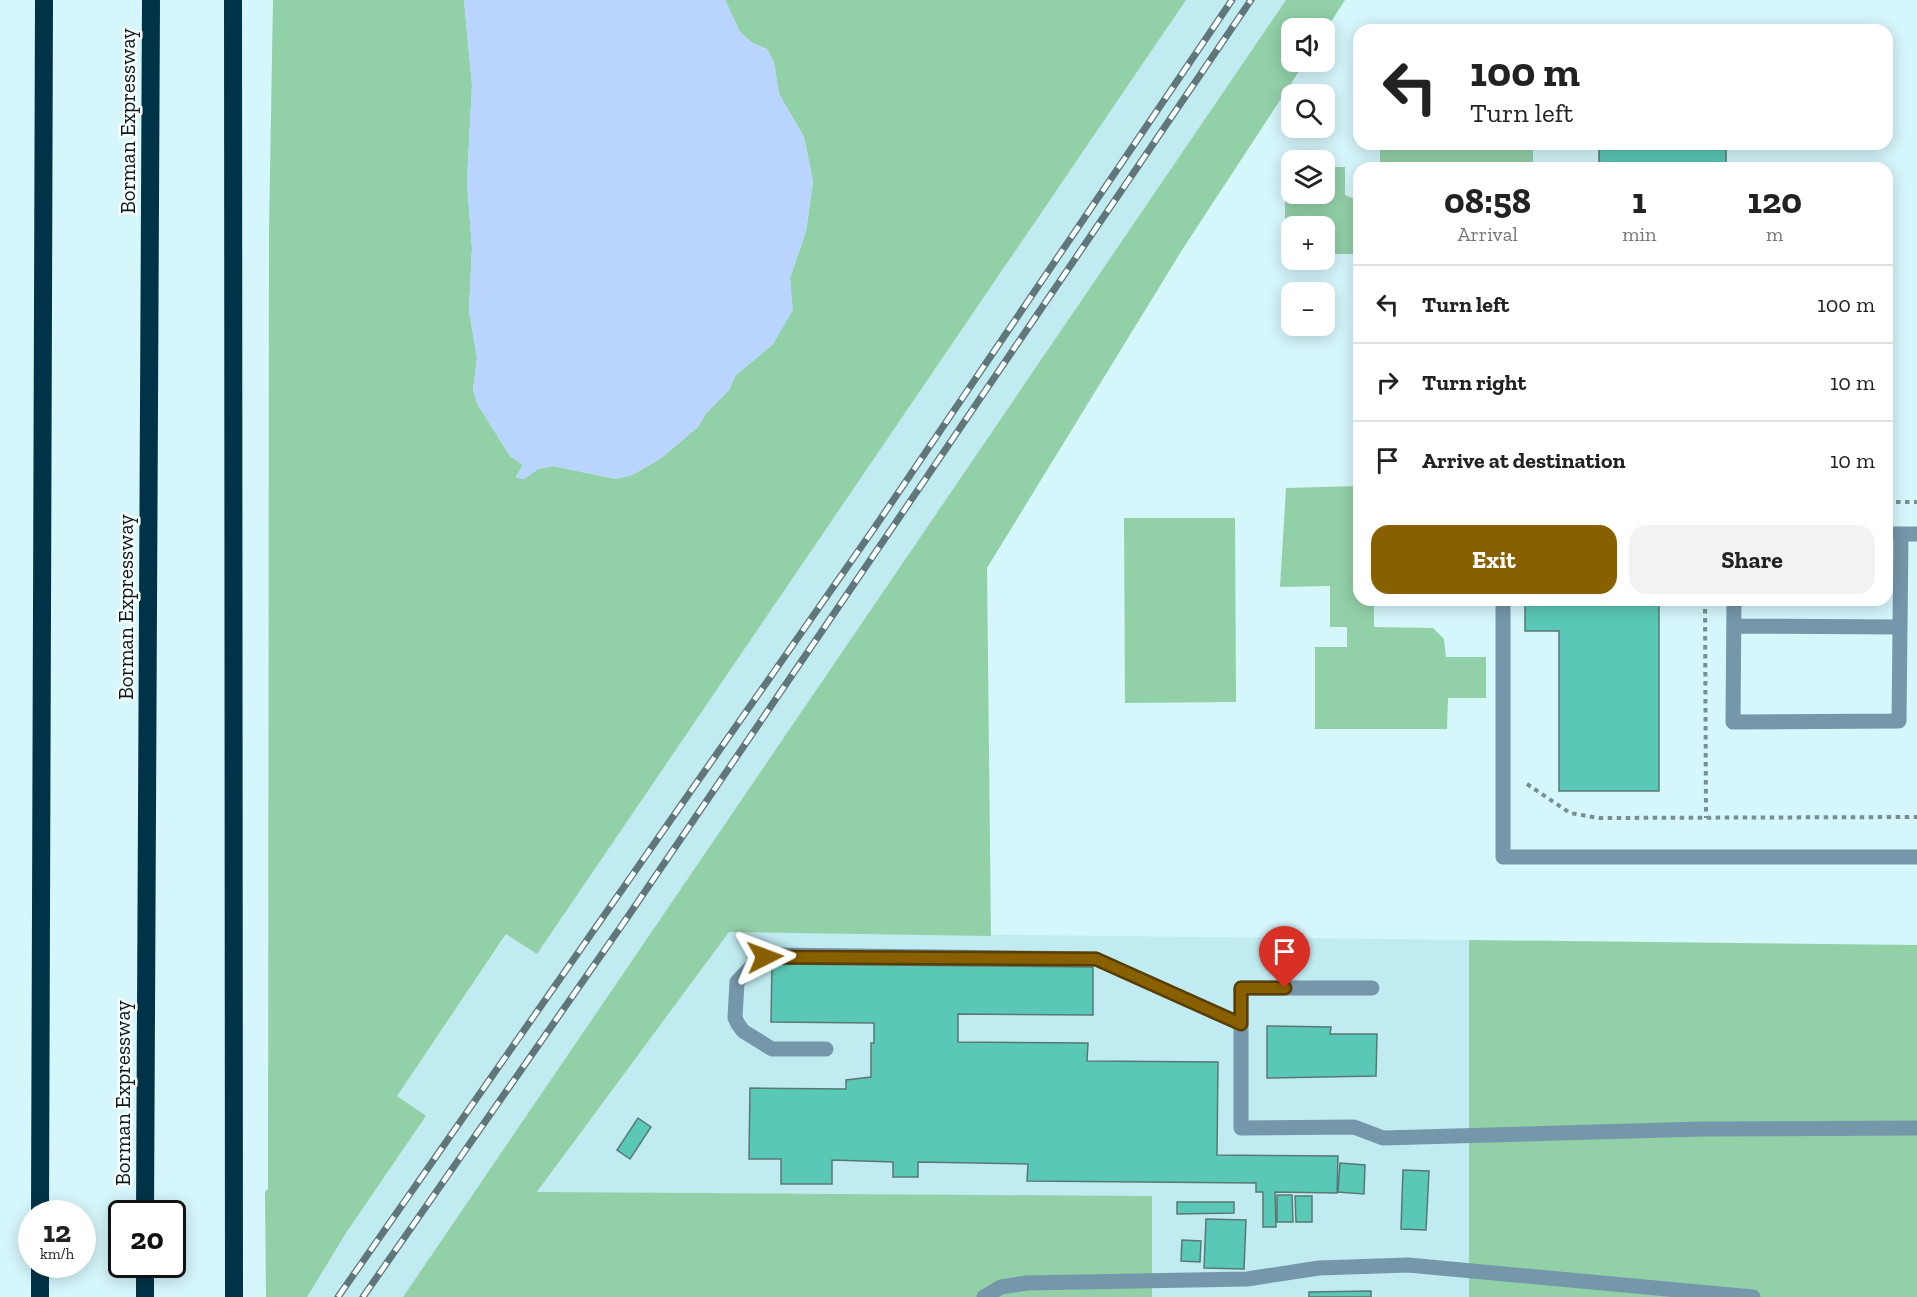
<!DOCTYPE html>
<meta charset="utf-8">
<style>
:root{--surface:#fff;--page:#f2f2f2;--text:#222;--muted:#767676;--line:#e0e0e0;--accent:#896000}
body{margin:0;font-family:"Zilla Slab",serif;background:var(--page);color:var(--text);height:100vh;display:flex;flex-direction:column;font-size:22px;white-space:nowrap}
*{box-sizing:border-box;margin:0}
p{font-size:20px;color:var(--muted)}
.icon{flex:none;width:33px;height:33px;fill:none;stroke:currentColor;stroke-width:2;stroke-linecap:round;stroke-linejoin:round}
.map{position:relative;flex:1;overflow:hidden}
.sheet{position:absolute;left:1353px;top:162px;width:540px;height:444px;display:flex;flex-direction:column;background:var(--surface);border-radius:18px;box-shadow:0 3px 15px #0003}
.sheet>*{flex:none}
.banner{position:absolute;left:1353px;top:24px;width:540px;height:126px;border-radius:18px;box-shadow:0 3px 15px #0003;background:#fff;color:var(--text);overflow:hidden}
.tools{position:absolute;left:1281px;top:18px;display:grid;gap:12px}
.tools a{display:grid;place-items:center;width:54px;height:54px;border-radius:12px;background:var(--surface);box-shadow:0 3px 15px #0003;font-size:30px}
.speed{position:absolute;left:18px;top:1200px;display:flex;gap:12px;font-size:30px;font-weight:700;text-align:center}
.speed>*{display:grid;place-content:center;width:78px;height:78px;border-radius:50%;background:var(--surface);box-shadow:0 3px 15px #0003;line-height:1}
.speed small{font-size:15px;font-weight:400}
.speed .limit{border:3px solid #111;border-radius:9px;background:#fff;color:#111}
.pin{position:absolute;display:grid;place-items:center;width:51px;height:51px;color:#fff;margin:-62px -26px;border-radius:50% 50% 50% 0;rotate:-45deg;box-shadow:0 0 6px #0007}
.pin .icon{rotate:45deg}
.me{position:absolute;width:66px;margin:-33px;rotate:87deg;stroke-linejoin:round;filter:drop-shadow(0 0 4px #0008)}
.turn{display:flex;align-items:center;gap:21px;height:126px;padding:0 18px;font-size:27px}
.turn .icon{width:78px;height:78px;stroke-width:2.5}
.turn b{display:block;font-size:42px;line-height:51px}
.eta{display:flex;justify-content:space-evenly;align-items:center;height:102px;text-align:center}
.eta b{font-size:36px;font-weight:800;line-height:42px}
.cta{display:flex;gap:12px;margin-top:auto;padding:12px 18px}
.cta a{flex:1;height:69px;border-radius:18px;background:var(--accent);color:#fff;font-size:24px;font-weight:800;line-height:69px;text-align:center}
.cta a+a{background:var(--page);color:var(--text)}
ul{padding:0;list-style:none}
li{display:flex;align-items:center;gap:18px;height:78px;padding:0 18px;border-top:2px solid var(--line)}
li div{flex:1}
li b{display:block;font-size:22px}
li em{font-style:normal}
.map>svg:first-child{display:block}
</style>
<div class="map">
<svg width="1917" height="1297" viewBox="0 0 1917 1297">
<rect width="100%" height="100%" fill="#d5f6fb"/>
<path fill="#c0ebf1" d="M1186 0H1286L403 1297H307L346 1233 426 1117 396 1096 507 934 537 954Z
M729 932 1469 940V1297H1152L1151 1196 537 1193Z"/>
<path fill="#92d0a8" d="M273 0H464L472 85 467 182 472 248 469 311 477 358 473 390 478 405 510 456 523 465 516 477 524 479 538 469 553 466 616 479 632 475 660 459 698 427 706 413 729 390 735 376 773 344 792 310 790 278 806 231 813 182 804 137 779 94 774 63 767 49 752 43 740 32 725 0H1186L537 954 506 934 397 1096 426 1116 346 1233 307 1297H266L265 1192 268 1189 269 230Z
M1286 0H1345L1325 31 1324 28H1292V62H1305L1182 250 987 568 991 936 729 932 537 1192 1152 1196V1297H403Z
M1380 144H1533V168H1380Z
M1285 167H1291L1292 194H1324L1325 167H1345V195L1359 201V254H1325L1324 226H1292L1291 254H1285Z
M1359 486V600H1388V603L1374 604V627L1433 628 1444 639 1446 657H1486V698H1448L1447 729H1315V647H1347V627H1330V586L1280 587 1286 488Z
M1124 518H1235L1236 702 1125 703Z
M1469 940 1917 945V1297H1469Z"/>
<path fill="#b9d5fd" d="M464 0H725L740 32 752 43 767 49 774 63 779 94 804 137 813 182 806 231 790 278 793 310 773 344 735 376 729 390 706 413 698 427 660 459 632 475 616 479 553 466 538 469 524 479 516 478 523 465 510 456 478 405 473 390 477 358 469 311 472 248 467 182 472 85Z"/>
<path fill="#5ac8b6" stroke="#5a7872" stroke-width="1.5" d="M1599 144H1726V168H1599Z
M1525 600H1659V791H1559V631H1525Z
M772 964 1093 967V1015L958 1014V1042L1088 1043 1087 1061 1218 1062 1217 1155 1338 1156 1337 1193 1275 1192 1276 1227H1263V1192H1256V1183L1027 1181 1028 1164 918 1162V1177H893V1162L832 1160V1184H781V1159H749L750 1088 846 1089V1080L871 1077V1043H874V1023L771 1022Z
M1267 1026 1331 1027 1330 1034H1377L1376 1076 1267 1078Z
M638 1118 651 1127 630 1159 617 1150Z
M1340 1163 1365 1165 1364 1194 1338 1192Z
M1403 1170 1429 1171 1426 1230 1401 1229Z
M1277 1195H1292L1293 1222H1277Z
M1295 1196H1312V1222H1296Z
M1177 1202H1234V1213L1177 1214Z
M1206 1219 1246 1220 1244 1269 1204 1268Z
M1182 1240 1201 1241 1200 1262 1181 1261Z
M1371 1291V1297H1309V1292Z"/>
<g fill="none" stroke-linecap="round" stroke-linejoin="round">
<path stroke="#778e92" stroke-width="4" stroke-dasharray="4.5 4.5" stroke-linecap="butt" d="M1887 502H1917
M1705 600 1706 818
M1527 784 1570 813 1599 818 1917 817"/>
<path stroke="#7597aa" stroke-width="15" d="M1887 534H1917
M1503 600V857H1917
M1734 600 1733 722 1899 721 1901 534
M1734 626 1900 627
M1372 988H1241V1128L1354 1127 1383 1138 1702 1129 1917 1128
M826 1049H772L743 1031 738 1024 735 1018 737 982 755 963 776 955 1096 959 1241 1024
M984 1297 1001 1287 1026 1283 1247 1279 1319 1268 1408 1265 1753 1297"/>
<path stroke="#003348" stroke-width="18" d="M233 0 234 1297
M40 1214 44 0
M145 1214 151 0
M40 1297V1264
M145 1297V1264"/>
<g stroke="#617679" stroke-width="7">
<path id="rail" d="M338 1297 875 527 1232 0
M363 1297 629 915 1251 0"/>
</g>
<use href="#rail" stroke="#f7fefe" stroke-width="4.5" stroke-dasharray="14" stroke-linecap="butt"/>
</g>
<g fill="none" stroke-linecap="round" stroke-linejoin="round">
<g stroke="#593e00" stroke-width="15">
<path id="route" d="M765 957 1096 959 1241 1024V988H1285"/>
</g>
<use href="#route" stroke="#896000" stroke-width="10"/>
</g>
<g text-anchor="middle" stroke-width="5" stroke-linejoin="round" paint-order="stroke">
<g font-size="21" fill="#0c181a" stroke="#f7fefe">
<text transform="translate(128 121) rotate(-90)" y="7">Borman Expressway</text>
<text transform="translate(126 607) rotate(-90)" y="7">Borman Expressway</text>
<text transform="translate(123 1093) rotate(-90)" y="7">Borman Expressway</text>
</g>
</g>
</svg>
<div class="tools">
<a><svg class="icon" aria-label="sound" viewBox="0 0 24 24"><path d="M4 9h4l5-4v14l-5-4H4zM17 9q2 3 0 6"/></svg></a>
<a><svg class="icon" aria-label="search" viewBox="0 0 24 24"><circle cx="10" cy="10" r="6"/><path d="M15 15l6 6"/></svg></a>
<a><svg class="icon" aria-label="layers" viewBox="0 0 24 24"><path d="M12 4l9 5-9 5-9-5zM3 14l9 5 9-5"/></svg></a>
<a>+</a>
<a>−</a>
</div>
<div class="speed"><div>12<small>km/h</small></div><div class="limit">20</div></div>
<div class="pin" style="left:1285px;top:988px;background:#d93025"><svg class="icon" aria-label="arrive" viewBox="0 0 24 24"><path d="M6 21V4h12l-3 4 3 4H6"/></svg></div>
<svg class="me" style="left:765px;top:957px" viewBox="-20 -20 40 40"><path d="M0-17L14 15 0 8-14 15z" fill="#896000" stroke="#fff" stroke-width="4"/></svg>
<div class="banner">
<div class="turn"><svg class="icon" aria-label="left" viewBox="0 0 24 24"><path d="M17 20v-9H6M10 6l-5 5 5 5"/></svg><div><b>100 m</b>Turn left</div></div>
</div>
<section class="sheet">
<div class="eta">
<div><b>08:58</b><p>Arrival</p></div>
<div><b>1</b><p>min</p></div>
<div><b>120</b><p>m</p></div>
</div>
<ul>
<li><svg class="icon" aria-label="left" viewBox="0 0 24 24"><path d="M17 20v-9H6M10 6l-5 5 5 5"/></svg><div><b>Turn left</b></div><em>100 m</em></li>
<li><svg class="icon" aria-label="right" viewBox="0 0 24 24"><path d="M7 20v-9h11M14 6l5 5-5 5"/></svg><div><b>Turn right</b></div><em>10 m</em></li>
<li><svg class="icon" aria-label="arrive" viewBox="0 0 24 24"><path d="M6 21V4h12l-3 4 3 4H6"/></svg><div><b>Arrive at destination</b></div><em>10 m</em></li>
</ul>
<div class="cta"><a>Exit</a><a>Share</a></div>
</section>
</div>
